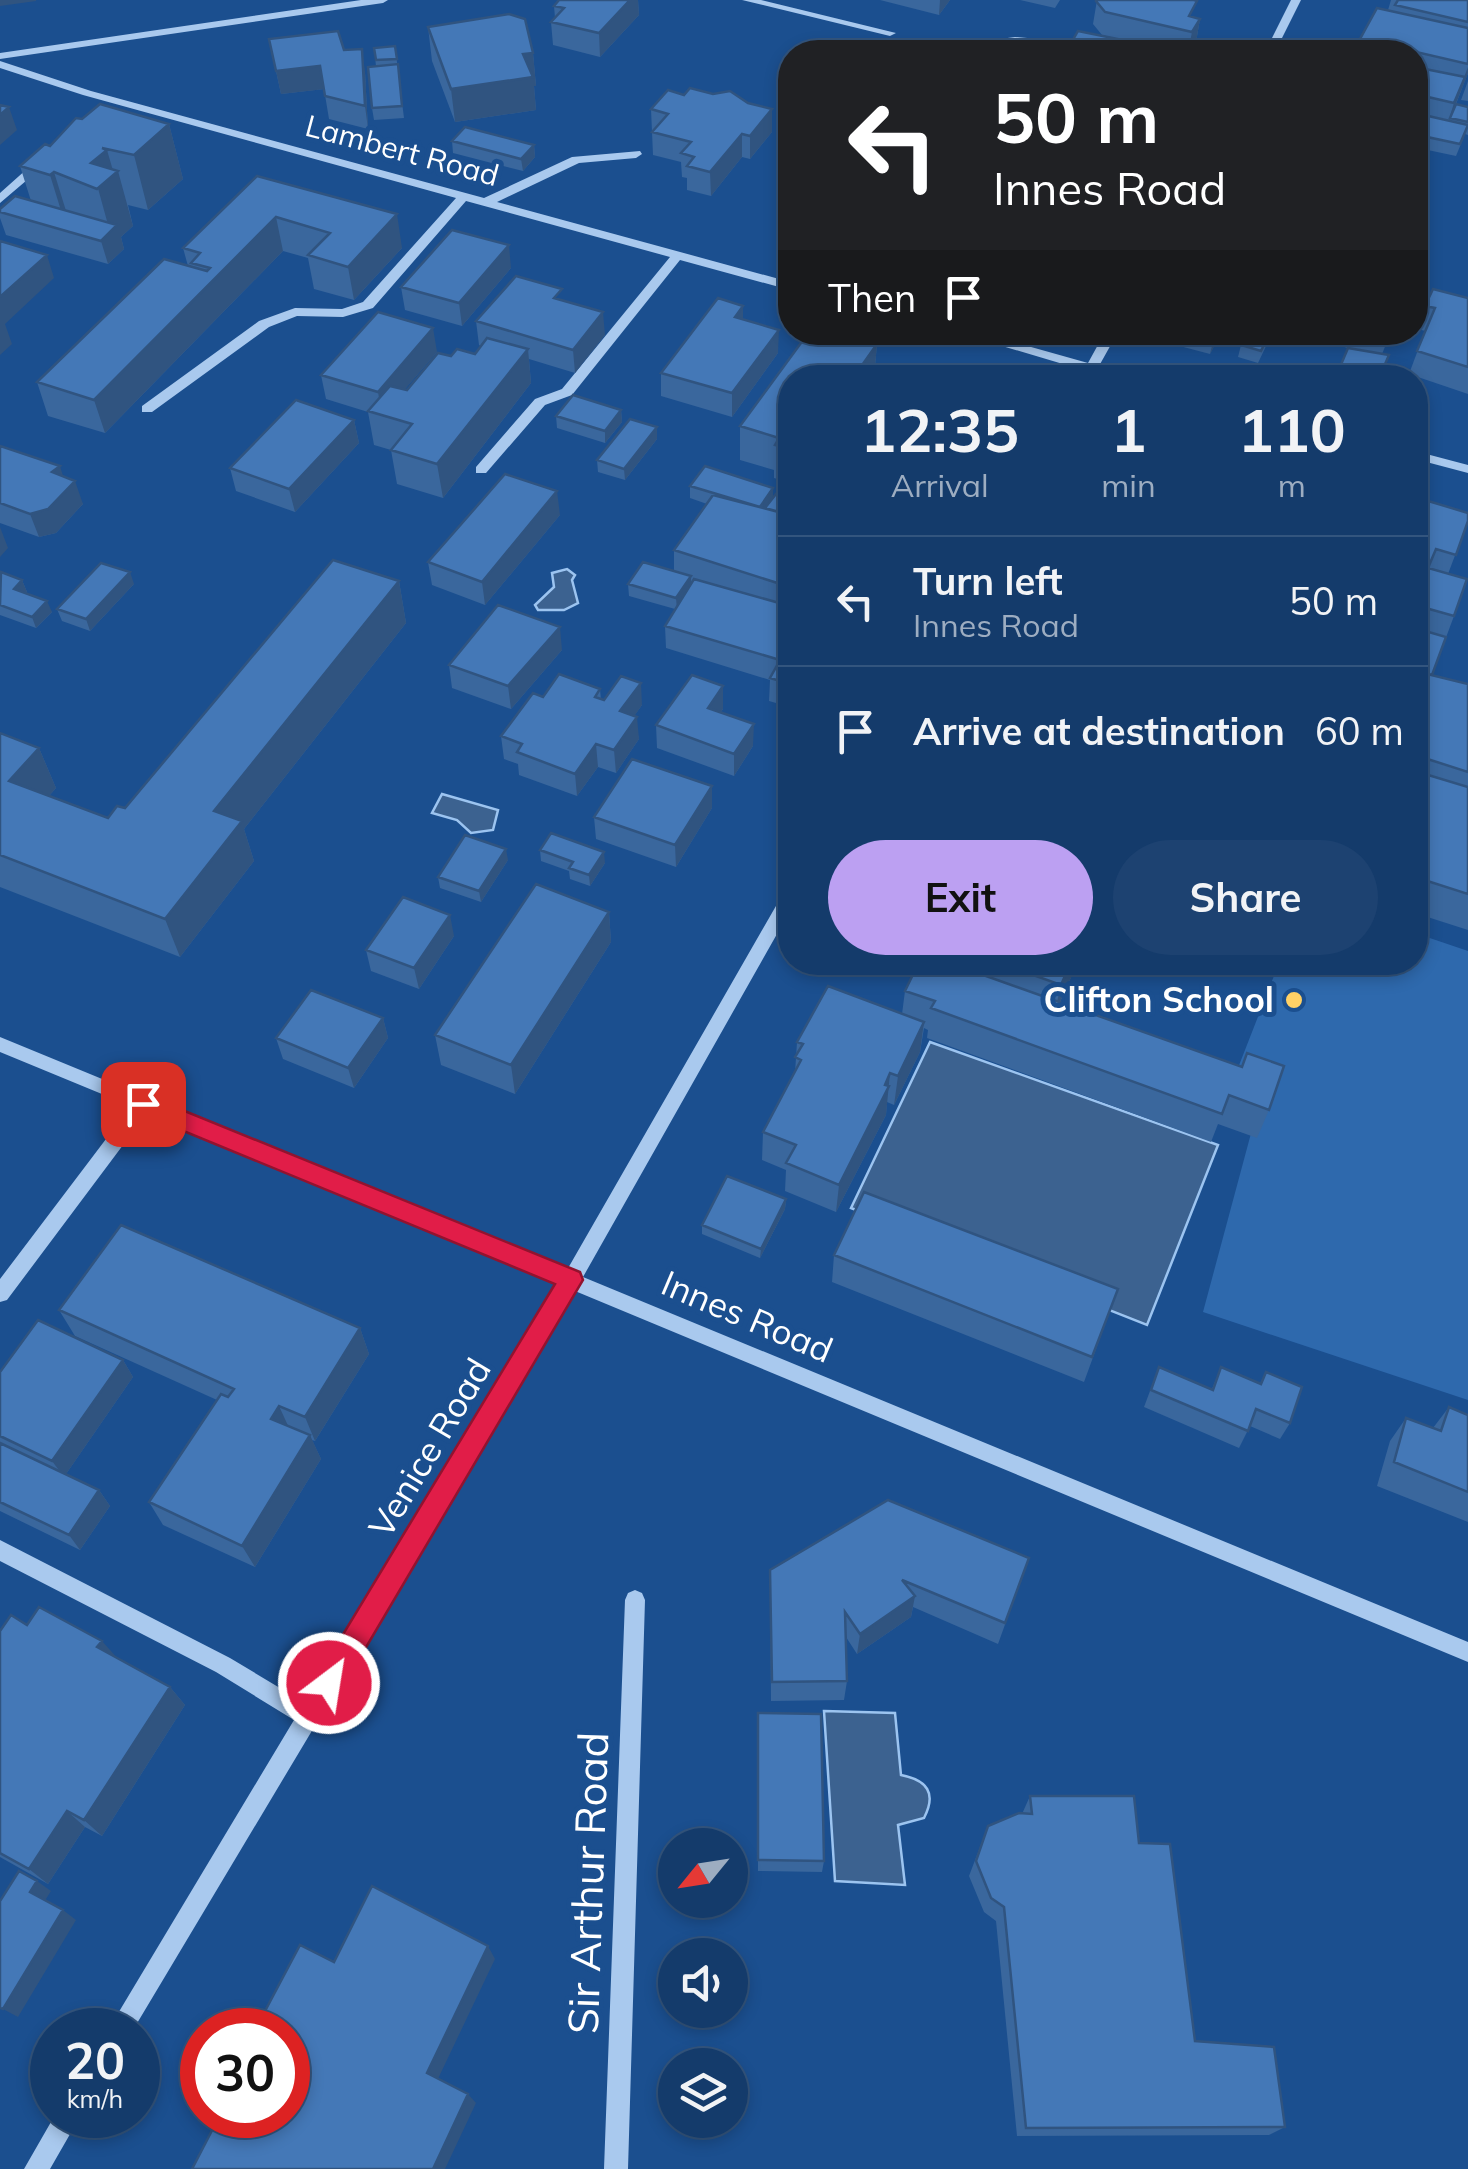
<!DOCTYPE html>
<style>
:root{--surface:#143b6b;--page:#1d4271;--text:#f1f3f6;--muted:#9dadc1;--line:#33557e;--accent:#bca0f2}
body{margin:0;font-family:Mulish,sans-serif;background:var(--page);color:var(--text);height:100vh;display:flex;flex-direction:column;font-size:38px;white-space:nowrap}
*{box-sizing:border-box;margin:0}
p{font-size:32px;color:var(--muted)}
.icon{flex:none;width:55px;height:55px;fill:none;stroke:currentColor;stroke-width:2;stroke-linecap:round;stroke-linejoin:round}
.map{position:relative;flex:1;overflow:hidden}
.sheet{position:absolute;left:778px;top:365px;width:650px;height:610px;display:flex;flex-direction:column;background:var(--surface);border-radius:40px;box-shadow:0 5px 15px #0003,0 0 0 2px var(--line)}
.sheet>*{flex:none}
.banner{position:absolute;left:778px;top:40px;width:650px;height:305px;border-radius:40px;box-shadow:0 5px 15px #0003,0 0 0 2px var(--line);background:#202124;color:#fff;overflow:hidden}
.needle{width:65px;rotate:240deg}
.tools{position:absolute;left:658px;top:1828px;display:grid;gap:20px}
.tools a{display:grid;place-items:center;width:90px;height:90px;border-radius:50%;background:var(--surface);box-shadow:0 5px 15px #0003,0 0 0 2px var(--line);font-size:50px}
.speed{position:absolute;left:30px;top:2008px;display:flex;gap:20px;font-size:50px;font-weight:700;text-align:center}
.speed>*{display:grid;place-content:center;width:130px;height:130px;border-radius:50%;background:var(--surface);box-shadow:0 5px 15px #0003,0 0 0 2px var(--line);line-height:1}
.speed small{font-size:25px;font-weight:400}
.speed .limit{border:15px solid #d22;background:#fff;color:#111}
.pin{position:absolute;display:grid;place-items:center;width:85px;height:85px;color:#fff;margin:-42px;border-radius:20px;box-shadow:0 5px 15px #0006}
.me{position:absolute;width:110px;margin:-55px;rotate:31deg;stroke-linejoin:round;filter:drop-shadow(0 0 8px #0008)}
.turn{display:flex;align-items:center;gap:35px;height:210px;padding:0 50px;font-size:45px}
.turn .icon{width:130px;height:130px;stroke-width:2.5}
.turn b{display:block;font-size:70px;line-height:85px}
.then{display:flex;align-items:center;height:95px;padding:0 50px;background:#0003;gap:20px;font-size:38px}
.eta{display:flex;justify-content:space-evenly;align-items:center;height:170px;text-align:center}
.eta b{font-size:60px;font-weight:700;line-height:70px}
.button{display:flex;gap:20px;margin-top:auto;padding:20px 50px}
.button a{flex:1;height:115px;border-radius:60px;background:var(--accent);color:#111;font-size:40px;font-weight:700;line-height:115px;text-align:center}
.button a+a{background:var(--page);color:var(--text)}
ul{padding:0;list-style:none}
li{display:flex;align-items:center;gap:30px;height:130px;padding:0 50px;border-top:2px solid var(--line)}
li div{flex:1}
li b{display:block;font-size:38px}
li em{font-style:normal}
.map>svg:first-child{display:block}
</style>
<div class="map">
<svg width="1468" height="2169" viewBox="0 0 1468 2169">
<rect width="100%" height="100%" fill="#1b4f8f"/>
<path fill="#2e69ad" d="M1415 933 1468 951V1400L1203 1312 1264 1085 1236 1073 1279 963 1415 962Z"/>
<path fill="#3c6290" stroke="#9cc4f0" stroke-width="2.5" d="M567 569 575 575 572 580 578 603 564 610H538L535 605 554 587 552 573Z
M442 794 498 810 493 830 471 833 457 820 432 813Z
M930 1042 1218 1145 1147 1325 851 1208Z
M824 1711 895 1713 901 1775C927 1780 937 1793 924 1818L898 1825 905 1885 835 1881Z"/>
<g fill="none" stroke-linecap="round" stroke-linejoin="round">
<path fill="#a9c9ee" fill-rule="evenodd" d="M361 0H388L383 3 0 59V53Z
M742 0H761L896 33 890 36Z
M1291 0H1301L1275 52H1265Z
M1015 37 1050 40 1105 52C1075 54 1047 44 1017 43 998 43 980 53 962 52L978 42Z
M0 61 91 91 484 198 572 157 640 151 642 154 636 158 579 163 497 202 790 282V290L680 260 572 395 545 405 486 473H476V467L535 399 562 389 670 257 466 201 373 308 343 317 297 316 269 327 152 412H142V406L259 321 295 308 342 309 363 302 456 198 83 95 0 68Z
M37 160 47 163 0 203V193Z
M955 332H978L1088 363 1105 332H1118L1099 366 1133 378H1110L1095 373 1092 378H1080L1083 370Z
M1415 451 1468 465V473L1415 459Z
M790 890V911L583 1277 1468 1642V1662L575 1291 133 2030H108L294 1720 216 1672 0 1561V1540L230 1658 305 1703 558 1284 147 1113 7 1300 0 1302V1279L131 1106 0 1052V1037L567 1270 784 892Z
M635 1590 642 1593 645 1600 628 2169H604L625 1600 628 1593Z
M55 2115H81L50 2169H24Z"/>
</g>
<path fill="#3a679d" d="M559 0H638L639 15 600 57 553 45 551 22 555 18 554 6Z
M880 0H950L939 15Z
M1020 0H1060L1055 8Z
M1097 0 1200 19 1196 42 1189 52H1176L1102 35 1093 24Z
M1391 0H1468V73L1456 104 1468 107V135L1465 134 1456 156 1423 149 1416 166 1419 167 1415 180V52H1357L1360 39 1388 10Z
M428 27 533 53 536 86H534L536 110 455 122 432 61Z
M269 39 344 50 365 72 368 129 329 119 324 89 281 94Z
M395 46 404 118 374 120 372 108 376 66 374 48Z
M1468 81V101L1461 100Z
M651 109 772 132 750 159 742 157 711 196 687 190V178L682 177 681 162 653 155Z
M169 124 183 179 148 210 128 205 133 226 121 237 124 249 108 264 6 235 0 218V209L31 201 20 166 50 146Z
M452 141 534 145 535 157 523 171 453 153Z
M257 176 402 248 354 300 314 289 308 258 283 251 105 433 48 416 37 382 188 266 183 248Z
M511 268 462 326 405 310 401 287Z
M1468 298V394L1409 374 1425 331 1418 329 1425 306Z
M562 300 605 335 575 373 529 359 531 383 443 498 397 484 391 450 374 445 368 412 326 399 321 375 437 352 404 390H407L451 356 475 354 481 346 479 345 476 321Z
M743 306V319L778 353 732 417 661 396V373Z
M809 332H838L877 344 874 378H790V483L774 478V470L740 460V426Z
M1174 332H1221L1210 354 1172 344Z
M1289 332H1391L1382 354 1385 367 1380 378H1336L1348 348Z
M1267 344 1258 363 1238 357 1241 345Z
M621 410 622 422 605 443 557 428 556 416Z
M354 420 359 443 295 512 236 491 230 468Z
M657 427V439L625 480 598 472 597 460Z
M0 446 63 476 83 504 56 533 39 537 0 523Z
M690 486 773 498 790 499V707L769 701 770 680 666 648 665 626 675 609 629 596 628 584 674 571V550L707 504 690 498Z
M1415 497 1468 521 1448 574 1454 616 1432 675 1468 684V930L1415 913Z
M560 515 485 605 432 585 428 562Z
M0 573 22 580 27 592 26 593 52 612 36 628 0 615Z
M399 581 406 623 244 829 254 861 180 957 0 887V733L39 748 56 788 49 796 108 818 125 808Z
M134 584 90 631 62 621 57 609Z
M562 650 511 709 452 688 449 665Z
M723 686V709L721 712 753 746 734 776 657 748 656 725Z
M600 689 601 700 642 705 634 716 639 739 616 773 598 767 577 796 519 775 518 764 504 759 501 736 543 697Z
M712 808 676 867 596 839 594 817Z
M540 850 605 863 590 886 570 879 569 871 541 861Z
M508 860 481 902 440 888 438 877Z
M609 912 611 942 515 1094 441 1065 435 1035Z
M454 936 419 989 371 971 366 950Z
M905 962H1078L1060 1002 1269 1110 1257 1138 1218 1124 1211 1142 927 1038 928 1030 924 1028 920 1052 894 1105 887 1102 886 1115 836 1212 785 1191 786 1170 762 1160 763 1132 795 1073 797 1042 902 1014 905 991 917 967Z
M383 1018 388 1038 354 1088 283 1059 276 1038Z
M786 1199 785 1209 760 1258 702 1234V1225Z
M834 1255 1118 1289 1084 1382 832 1282Z
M59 1310 360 1328 369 1354 315 1441 312 1440 321 1459 255 1567 163 1525 149 1502 217 1400 75 1336Z
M123 1360 133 1377 66 1474 99 1490 110 1506 80 1550 0 1511V1372Z
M1159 1367 1212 1389 1221 1367 1260 1384 1266 1372 1290 1423 1280 1439 1250 1426 1239 1448 1144 1407Z
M1449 1407 1468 1415V1522L1377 1486 1390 1441 1406 1418 1433 1428Z
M1029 1558 998 1644 913 1607 911 1617 857 1654 846 1637 847 1681 844 1700 771 1701 770 1570Z
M27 1625 116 1658 170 1687 185 1705 102 1836 85 1827 48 1884 0 1857V1631Z
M758 1713 824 1861 822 1872 758 1871Z
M1030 1796 1139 1843 1195 2041 1285 2127 1269 2135 1017 2136 996 1921 984 1912 969 1876 988 1826 1022 1814Z"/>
<path fill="#305480" d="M0 0H36V1L0 6Z
M630 0H638L639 15 600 57 599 33Z
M940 0H950L939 15Z
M1200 19 1196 42 1188 52 1192 32Z
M362 49 365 72 368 129 365 106Z
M533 53 536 86H534L536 110 455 122 451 89 523 54Z
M320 66 325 89 281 94 276 71Z
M1468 67V73L1447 126 1454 103Z
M9 107 17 130 0 145V115Z
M772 109V132L750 159V136Z
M169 124 183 179 148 210 134 155Z
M742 134V157L711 196 710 172Z
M534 145 535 157 523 171 521 159Z
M107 150 114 174 118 171 133 226 121 237 124 249 108 264 101 241 110 232 91 163Z
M54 172 71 227 67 230 50 175Z
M397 214 402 248 354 300 348 267Z
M276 217 283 251 105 433 94 400Z
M509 245 511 268 462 326 459 303Z
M47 255 54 278 5 324 12 344 0 355V297Z
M743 306V329L735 317Z
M603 312 605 335 575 373 573 350Z
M433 328 437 352 382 416 378 392Z
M779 330 778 353 732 417V393Z
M1218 332H1221L1210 354 1213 342Z
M877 344 874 378H853Z
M528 349 531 383 443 498 437 464Z
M621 410 622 422 605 443V431Z
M354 420 359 443 295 512 289 489Z
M657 427V439L625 480 624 469Z
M60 466 67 489 75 481 83 504 56 533 39 537 30 514 52 472Z
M773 488V500L759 521V509Z
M557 491 560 515 485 605 482 582Z
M0 527 8 548 0 557Z
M130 572 134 584 90 631 86 619Z
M691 576V587L677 610 676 598Z
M22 580 27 592 18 600 14 589Z
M399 581 406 623 244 829 254 861 180 957 165 919 214 811Z
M47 601 52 612 36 628 32 617Z
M560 627 562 650 511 709 508 686Z
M641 683 642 705 622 734 620 711Z
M723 686V709L709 730 708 708Z
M637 717 639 739 616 773 614 750Z
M754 724 753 746 734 776V754Z
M596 744 598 767 577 796 575 774Z
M39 748 56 788 27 821 9 781Z
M712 786V808L676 867 675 845Z
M506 849 508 860 481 902 479 891Z
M604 852 605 863 590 886 589 875Z
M609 912 611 942 515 1094 511 1065Z
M450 915 454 936 419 989 414 968Z
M1071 962H1078L1054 1015 1061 985Z
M383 1018 388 1038 354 1088 348 1068Z
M924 1022 920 1052 894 1105 898 1076Z
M890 1073 886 1115 836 1212 839 1185Z
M786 1199 785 1209 760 1258 761 1249Z
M360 1328 369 1354 315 1441 305 1417Z
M123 1360 133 1377 64 1477 52 1461Z
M279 1406 290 1430 271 1419Z
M310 1435 321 1459 255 1567 242 1546Z
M99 1490 110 1506 80 1550 69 1535Z
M915 1596 911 1617 857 1654 860 1634Z
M102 1641 119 1660 97 1647Z
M170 1687 185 1705 102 1836 84 1820Z
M67 1811 85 1827 48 1884 29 1869Z
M37 1881 51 1891 44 1902 30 1892Z
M63 1910 76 1920 18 2017 3 2009Z
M488 1946 495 1959 436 2083 427 2073Z
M468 2094 476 2103 445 2169H433Z"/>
<path fill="#4478b7" stroke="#305480" stroke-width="2.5" d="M559 0H630L599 33 551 22 564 8 554 6Z
M1097 0H1194L1197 1 1189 16 1200 19 1192 32 1105 12 1096 1Z
M1398 0H1468V22L1395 5Z
M1377 8 1468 28V64L1360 39Z
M509 14 525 19 533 53 523 54 533 77 451 89 428 27Z
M338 31 344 50 362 49 365 106 325 96 320 66 276 71 269 39Z
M1078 31 1172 50 1170 52H1066Z
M395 46 397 59 376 60 374 48Z
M986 47 1008 52H982Z
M1023 49 1039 52H1021Z
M398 64 402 106 372 108 368 67Z
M1415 67 1465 77 1454 103 1415 94Z
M690 88 713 94 730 91 748 103 772 109 750 136 742 134 710 172 687 166 694 157 681 153 691 142 652 132 668 114 651 109 668 90 684 95Z
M100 104 169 124 134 155 102 148 107 150 91 163 118 171 97 189 54 172 50 175 20 166 45 144 50 146 76 118 82 119Z
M1456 104 1468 107V122L1450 118Z
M0 105 9 107 0 115Z
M1415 113 1468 125 1460 144 1427 137 1418 156 1415 155Z
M465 127 534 145 521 159 452 141Z
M257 176 397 214 348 267 308 255 330 233 276 217 94 400 37 382 164 259 207 271 210 268 191 263 200 253 183 248Z
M15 196 117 225 101 241 0 212V209Z
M452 230 509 245 459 303 401 287Z
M0 241 47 255 0 297Z
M1415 265 1422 267 1415 280Z
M516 276 562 289 554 298 603 312 573 350 476 321Z
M1433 289 1468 298V367L1417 351 1435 308 1425 306Z
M718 298 743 306 735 317 779 330 732 393 661 373Z
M378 312 433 328 378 392 321 375Z
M809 332H838L877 344 853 378H790V449L775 445 779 438 740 426Z
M1177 332H1218L1213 342Z
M1247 332H1270L1261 351 1241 345Z
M1338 332H1389L1385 344Z
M487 338 528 349 437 464 391 450 412 424 368 411 390 386 407 390 438 353 451 356 457 349 475 354Z
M1348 348 1389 355 1379 378H1351L1337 374Z
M573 395 621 410 605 431 556 416Z
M296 400 354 420 289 489 230 468Z
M630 419 657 427 624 469 597 460Z
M0 446 60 466 52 472 75 481 48 509 30 514 0 503Z
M705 466 773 488 760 507 690 486Z
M505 474 557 491 482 582 428 562Z
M776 494 790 499V515L765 508Z
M713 495 790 515V587L674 550Z
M1415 497 1468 513V521L1456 555 1436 549 1428 568 1467 579 1454 616 1415 605Z
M333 560 399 581 214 811 242 821 165 919 0 855V733L39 748 9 781 108 818 117 806 125 808Z
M643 562 691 576 676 598 628 584Z
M101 563 130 572 86 619 57 609Z
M1 572 22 580 14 589 47 601 32 617 0 605Z
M694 579 790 606V684L770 678 780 660 665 626Z
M498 605 560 627 508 686 449 665Z
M1415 628 1446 637 1432 675 1415 670Z
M1415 671 1468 684V772L1415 755Z
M559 674 600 689 595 697 604 700 621 676 641 683 620 711 637 717 614 750 596 744 575 774 517 752 522 744 501 736 533 693 543 697Z
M692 675 723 686 708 708 754 724 734 754 656 725Z
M632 759 712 786 675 845 594 817Z
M1415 771 1468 787V894L1415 877Z
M551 833 604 852 589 875 569 868 573 862 540 850Z
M465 835 506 849 479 891 438 877Z
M536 884 609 912 511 1065 435 1035Z
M403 897 450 915 414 968 366 950Z
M919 962H956L955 965 1242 1067 1247 1053 1284 1066 1269 1110 1229 1095 1222 1114 931 1008 935 1001 905 991Z
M997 962H1071L1061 985Z
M828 986 924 1022 898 1076 890 1073 885 1085 889 1086 839 1185 786 1163 796 1145 763 1132 801 1060 795 1057 803 1044 797 1042Z
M311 990 383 1018 348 1068 276 1038Z
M727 1176 786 1199 761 1249 702 1225Z
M864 1192 1118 1289 1092 1357 834 1255Z
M121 1225 360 1328 305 1417 279 1406 271 1419 310 1435 242 1546 149 1502 221 1394 228 1397 234 1389 59 1310Z
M38 1320 123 1360 52 1461 0 1436V1372Z
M1159 1367 1213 1390 1221 1367 1261 1384 1266 1372 1302 1387 1290 1423 1256 1409 1248 1431 1151 1390Z
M1449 1407 1468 1415V1492L1394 1462 1406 1418 1441 1431Z
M0 1443 99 1490 69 1535 0 1502Z
M888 1500 1029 1558 1005 1623 902 1580 915 1596 860 1634 845 1612 847 1681 772 1682 770 1570Z
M39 1607 102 1641 97 1647 170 1687 84 1820 67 1811 29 1869 0 1853V1631L11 1615 27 1625Z
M758 1713 821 1714 824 1861 758 1860Z
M1030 1796H1134L1139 1843 1170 1844 1195 2041 1274 2047 1285 2127 1026 2128 1004 1907 991 1898 976 1861 988 1826 1019 1813 1032 1814Z
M19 1871 37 1881 30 1892 63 1910 3 2009 0 2008V1901Z
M372 1886 488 1946 427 2073 468 2094 433 2169H192L220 2115H288V2030H255L300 1945 334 1962Z"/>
<path fill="#e11d48" stroke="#92132f" stroke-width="2.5" d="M143 1094 580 1272 583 1280 339 1693 329 1697 319 1693 315 1683 319 1674 555 1284 135 1111 132 1104Z"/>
<circle fill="#ffd166" stroke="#1b4f8f" stroke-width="4" cx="1294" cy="1000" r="10"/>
<g text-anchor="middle" stroke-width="10" stroke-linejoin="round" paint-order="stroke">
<g font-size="30" fill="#fff" stroke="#1b4f8f">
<text transform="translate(402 151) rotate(15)" y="10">Lambert Road</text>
</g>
<g font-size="35" font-weight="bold" fill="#fff" stroke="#1b4f8f" text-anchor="end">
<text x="1274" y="1012">Clifton School</text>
</g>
<g font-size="35" fill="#fff" stroke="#1b4f8f">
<text transform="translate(747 1317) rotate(23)" y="12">Innes Road</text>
<text transform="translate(430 1448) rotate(-59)" y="12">Venice Road</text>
</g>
<g font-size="42" fill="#fff" stroke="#1b4f8f">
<text transform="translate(588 1883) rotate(-88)" y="15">Sir Arthur Road</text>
</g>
</g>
</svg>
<div class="tools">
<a><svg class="needle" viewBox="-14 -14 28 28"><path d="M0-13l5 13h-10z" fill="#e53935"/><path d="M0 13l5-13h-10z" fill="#9dadc1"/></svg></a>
<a><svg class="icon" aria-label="sound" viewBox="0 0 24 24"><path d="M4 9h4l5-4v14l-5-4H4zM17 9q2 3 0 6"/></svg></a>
<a><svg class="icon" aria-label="layers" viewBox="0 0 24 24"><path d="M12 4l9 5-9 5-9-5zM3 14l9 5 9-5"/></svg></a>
</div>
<div class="speed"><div>20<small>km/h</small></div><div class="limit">30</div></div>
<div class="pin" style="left:143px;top:1104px;background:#d93025"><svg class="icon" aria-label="arrive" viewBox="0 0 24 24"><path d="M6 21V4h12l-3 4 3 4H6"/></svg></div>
<svg class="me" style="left:329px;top:1683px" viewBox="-20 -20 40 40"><circle r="17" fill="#e11d48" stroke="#fff" stroke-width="3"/><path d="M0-11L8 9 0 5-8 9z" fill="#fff"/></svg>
<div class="banner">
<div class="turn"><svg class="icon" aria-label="left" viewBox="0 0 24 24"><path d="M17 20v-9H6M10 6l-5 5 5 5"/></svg><div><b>50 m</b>Innes Road</div></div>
<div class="then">Then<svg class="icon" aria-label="arrive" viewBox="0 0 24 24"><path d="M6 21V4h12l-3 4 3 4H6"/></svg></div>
</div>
<section class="sheet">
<div class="eta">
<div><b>12:35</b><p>Arrival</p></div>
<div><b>1</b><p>min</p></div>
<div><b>110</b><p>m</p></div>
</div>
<ul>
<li><svg class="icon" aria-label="left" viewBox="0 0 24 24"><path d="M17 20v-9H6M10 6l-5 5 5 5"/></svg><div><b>Turn left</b><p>Innes Road</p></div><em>50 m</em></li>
<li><svg class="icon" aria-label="arrive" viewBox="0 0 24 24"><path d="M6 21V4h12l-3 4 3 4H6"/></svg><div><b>Arrive at destination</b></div><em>60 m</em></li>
</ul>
<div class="button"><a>Exit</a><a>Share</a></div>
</section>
</div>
